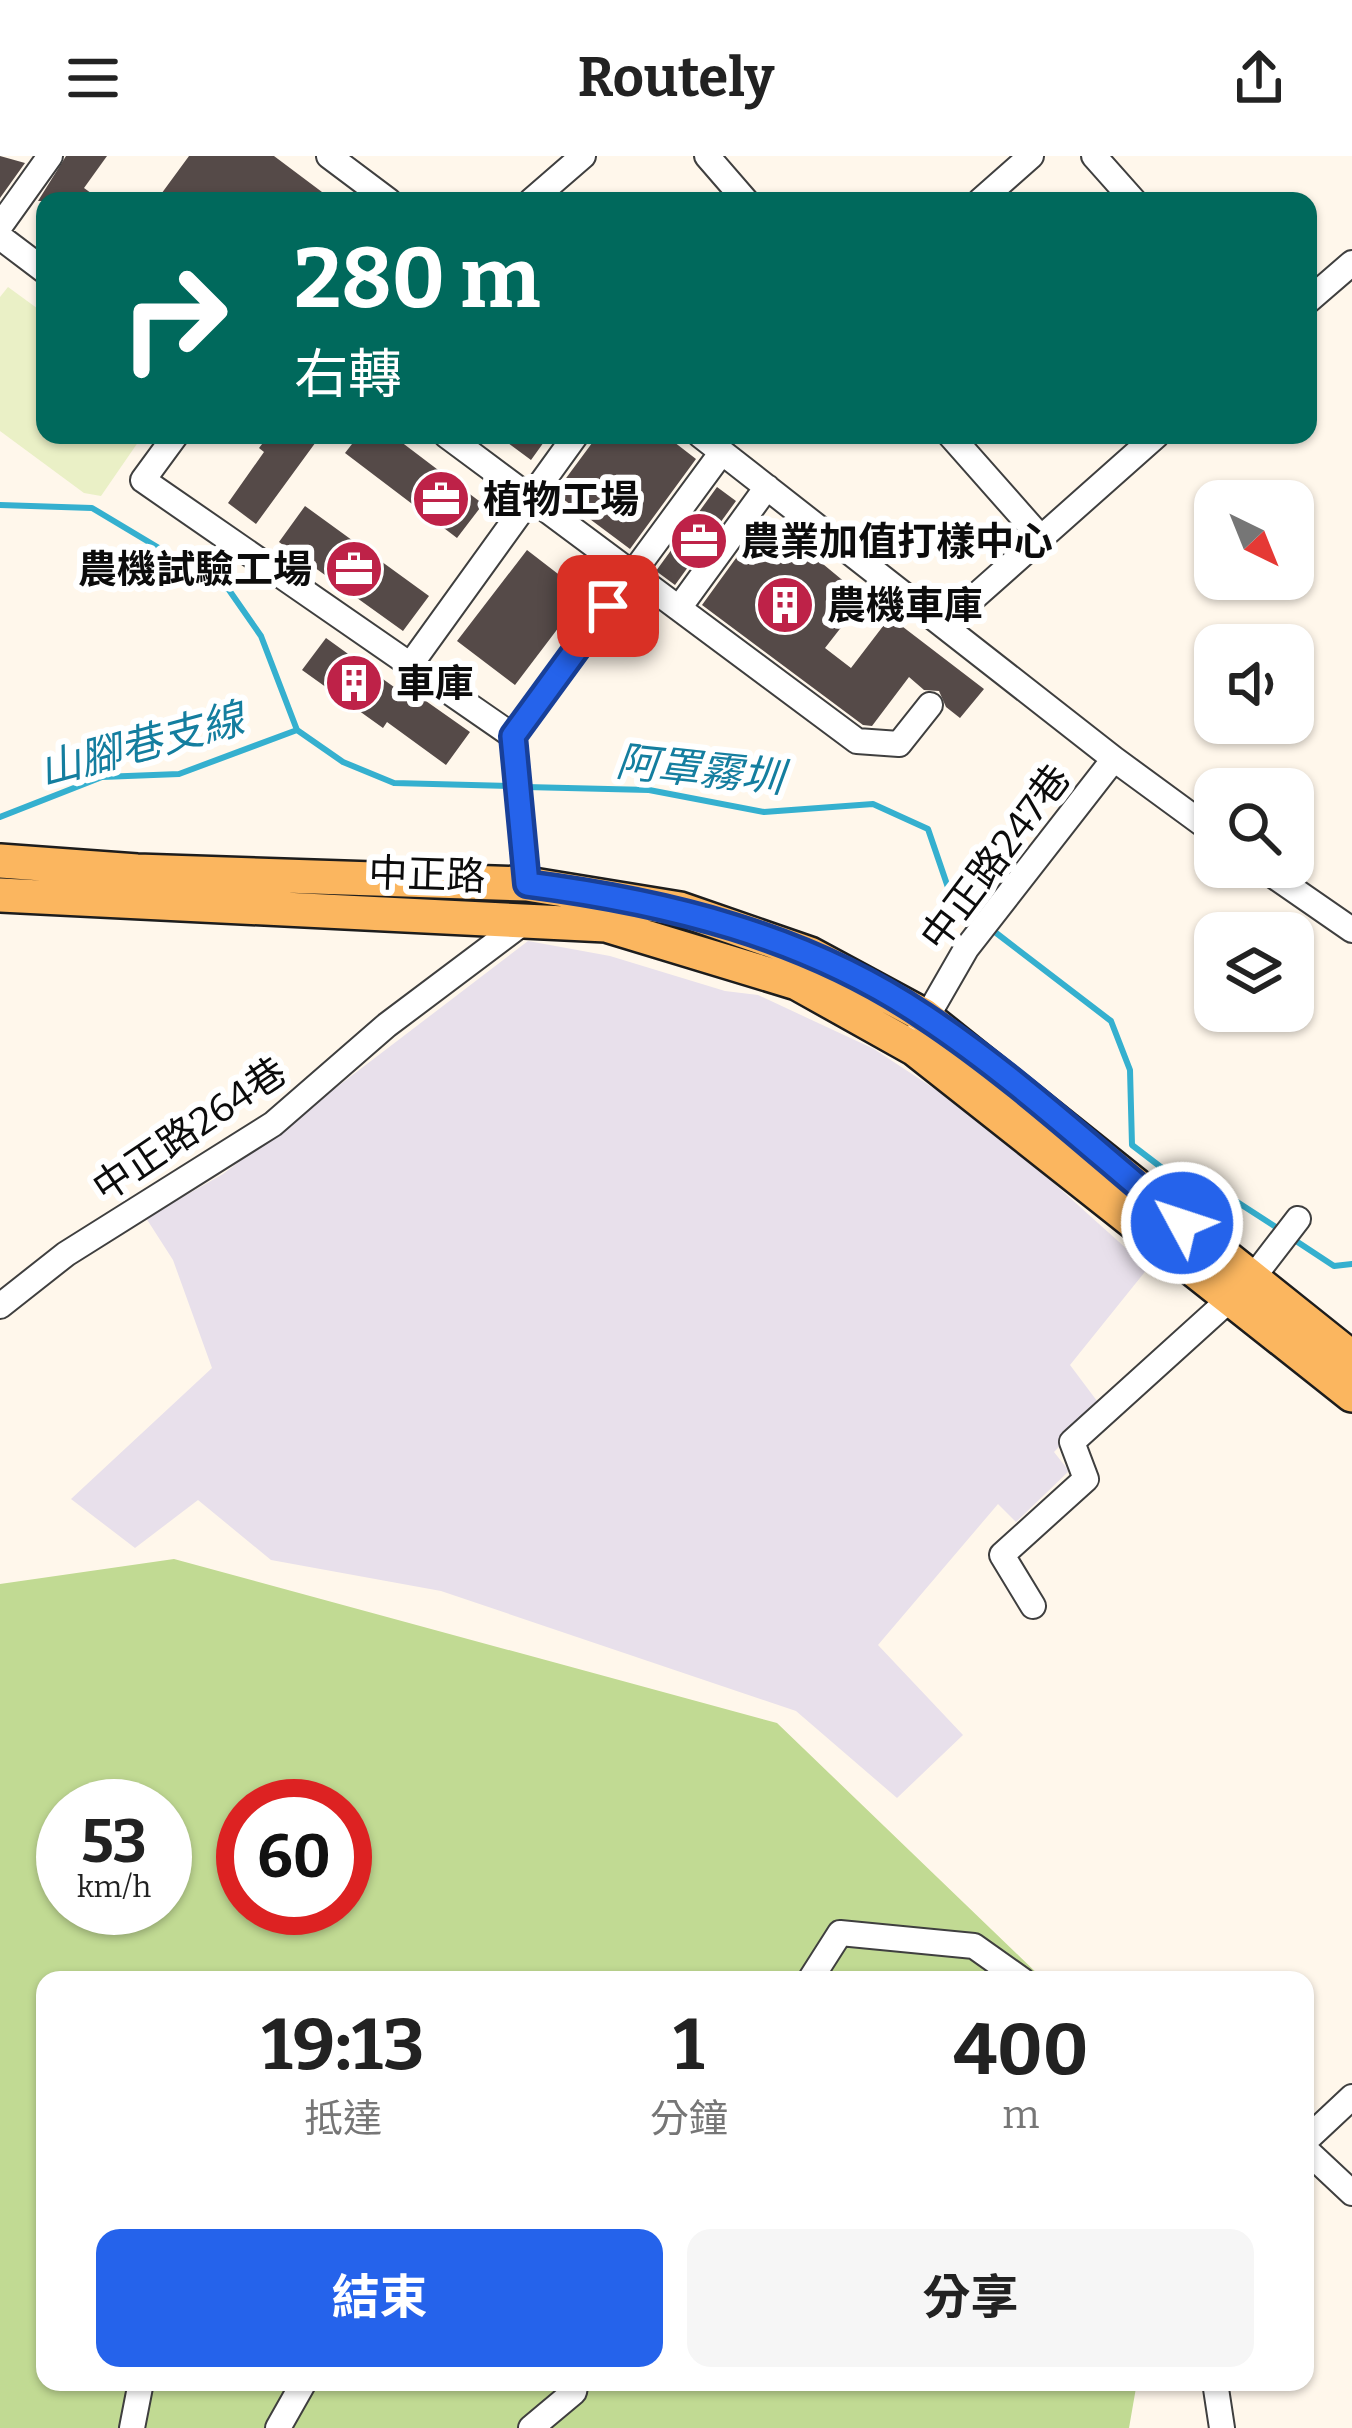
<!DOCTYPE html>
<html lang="zh-TW">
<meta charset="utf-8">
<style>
:root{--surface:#fff;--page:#f6f6f6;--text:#222;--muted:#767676;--accent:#2563eb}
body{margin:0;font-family:Bitter,"Noto Sans TC",serif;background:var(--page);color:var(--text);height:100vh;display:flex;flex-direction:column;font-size:45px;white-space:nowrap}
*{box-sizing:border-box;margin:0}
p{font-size:39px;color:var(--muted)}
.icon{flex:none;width:66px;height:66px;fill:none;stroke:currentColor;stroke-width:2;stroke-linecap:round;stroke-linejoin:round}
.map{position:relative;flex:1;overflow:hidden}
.sheet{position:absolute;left:36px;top:1815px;width:1278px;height:420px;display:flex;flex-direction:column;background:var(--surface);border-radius:24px;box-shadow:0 3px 9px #0004}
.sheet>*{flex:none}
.guide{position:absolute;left:36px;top:36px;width:1281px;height:252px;border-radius:24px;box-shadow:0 3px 9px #0004;background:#00695c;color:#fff;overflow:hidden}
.needle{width:78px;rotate:137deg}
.buttons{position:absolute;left:1194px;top:324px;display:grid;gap:24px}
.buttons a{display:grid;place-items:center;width:120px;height:120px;border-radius:24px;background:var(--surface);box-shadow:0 3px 9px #0004;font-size:60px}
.speed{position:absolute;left:36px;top:1623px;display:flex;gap:24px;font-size:60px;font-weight:700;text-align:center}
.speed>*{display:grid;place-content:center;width:156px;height:156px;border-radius:50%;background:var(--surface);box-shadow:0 3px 9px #0004;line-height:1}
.speed small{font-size:30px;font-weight:400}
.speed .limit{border:18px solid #d22;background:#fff;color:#111}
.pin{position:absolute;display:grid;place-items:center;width:102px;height:102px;color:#fff;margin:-51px;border-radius:24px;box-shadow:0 6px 18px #0006}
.me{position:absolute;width:132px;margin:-66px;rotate:310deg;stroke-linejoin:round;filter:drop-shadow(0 0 9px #0008)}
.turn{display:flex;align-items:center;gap:42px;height:252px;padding:0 60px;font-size:54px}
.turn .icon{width:156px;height:156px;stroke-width:2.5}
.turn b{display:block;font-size:84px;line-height:102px}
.eta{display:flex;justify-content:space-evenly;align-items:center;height:204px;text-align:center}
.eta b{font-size:72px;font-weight:700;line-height:84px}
.primary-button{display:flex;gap:24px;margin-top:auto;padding:24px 60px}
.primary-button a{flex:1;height:138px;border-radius:24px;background:var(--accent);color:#fff;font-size:48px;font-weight:700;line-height:138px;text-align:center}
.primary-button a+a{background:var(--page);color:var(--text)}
header{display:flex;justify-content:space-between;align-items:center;height:156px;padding:0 60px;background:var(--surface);font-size:54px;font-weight:700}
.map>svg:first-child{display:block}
</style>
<header><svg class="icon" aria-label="menu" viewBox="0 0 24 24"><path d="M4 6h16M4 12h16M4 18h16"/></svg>Routely<svg class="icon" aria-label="share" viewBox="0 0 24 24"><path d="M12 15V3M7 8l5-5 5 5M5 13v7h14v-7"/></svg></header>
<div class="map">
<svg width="1352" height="2272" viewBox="0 0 1352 2272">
<rect width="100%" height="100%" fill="#fff7eb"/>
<path fill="#e8e0eb" d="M528 785 610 800 725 835 758 839 874 893 988 968 1148 1112 1070 1209 1100 1249 1054 1296 1069 1315 1016 1366 998 1348 878 1489 963 1579 897 1642 796 1555 441 1435 271 1404 198 1344 135 1392 71 1343 212 1212 173 1104 146 1062 223 1018Z"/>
<path fill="#c1da93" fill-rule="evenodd" d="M174 1403 777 1567 1044 1824H45V2226H1137L1129 2272H0V1428ZM63 1650H165V1752H63ZM243 1650H345V1752H243Z"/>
<path fill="#eaf0c6" d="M8 131 45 158V279H143L101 340 84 337 0 275V141Z"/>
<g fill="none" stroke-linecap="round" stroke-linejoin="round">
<path stroke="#35b0cf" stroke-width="6" d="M0 349 92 352 229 434 261 480 297 574 343 606 394 627 513 630
M526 631 649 634 764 656 873 648 928 673 953 746 980 765
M0 661 102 621 179 618 297 574
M991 773 1111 865 1130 914 1132 989 1183 1028 1231 1042 1282 1075
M1293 1083 1334 1110 1352 1108"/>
</g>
<path fill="#554a48" d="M0 0 25 7 0 42Z
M66 0H107L84 32 102 45H38Z
M189 0H274L334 45H156Z
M269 279H321L256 368 228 347 264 296 259 292Z
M359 279H392L483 348 457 382 345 297Z
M497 279H549L531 304Z
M598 279H665L696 303 630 393 555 337Z
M717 331 736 345 675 429 656 415Z
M305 350 429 440 403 475 279 386Z
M760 369 796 395 800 389 864 442 825 492 851 512 890 461 984 533 960 562 946 551 939 535 924 534 909 521 872 570 863 569 702 449Z
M527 394 584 438 515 529 457 485Z
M326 482 412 544 416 538 470 576 446 609 387 566 383 572 302 514Z"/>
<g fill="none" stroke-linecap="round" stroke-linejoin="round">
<g stroke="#3f3f3f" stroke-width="28">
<path id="minor" d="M329 0 389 45
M707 0 746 45
M1094 0 1134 45
M531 45 583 0
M980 45 1031 0
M0 70 50 0
M0 81 45 115
M1308 145 1352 107
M176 279 143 324 513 580 527 728
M446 279 857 585 899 588 930 549
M700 279 1114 603
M950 279 1041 382
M679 452 767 331
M943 469 1157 279
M408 512 576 279
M513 580 722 296
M1261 711 1352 774
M920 873 966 793 1114 603 1215 677
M0 1150 66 1098 273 968 387 869 528 763
M1033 1450 1002 1399 1086 1323 1072 1286 1251 1124 1298 1063
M810 1824 840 1777 974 1790 1022 1824
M1305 1985 1352 1941
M1305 1993 1352 2037
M1215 2226 1222 2272
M132 2272 141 2226
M278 2272 304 2226
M531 2272 574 2236 576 2226"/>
</g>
<g stroke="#1d1d1d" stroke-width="38">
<path id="major" d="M0 705 137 715 527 728 680 753 810 798 923 859 1352 1202
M0 739 606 769 797 827 915 893 1352 1239"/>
</g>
<use href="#minor" stroke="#fff" stroke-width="24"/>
<use href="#major" stroke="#fbb65f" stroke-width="33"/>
</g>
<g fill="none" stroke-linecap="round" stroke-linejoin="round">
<g stroke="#184099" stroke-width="30">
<path id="route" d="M608 450 513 580 527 728C667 746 805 780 924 860 1015 920 1098 998 1182 1067"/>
</g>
<use href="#route" stroke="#2563eb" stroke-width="21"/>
</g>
<defs>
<g id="office-disc" transform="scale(3)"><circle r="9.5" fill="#be2248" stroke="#fff"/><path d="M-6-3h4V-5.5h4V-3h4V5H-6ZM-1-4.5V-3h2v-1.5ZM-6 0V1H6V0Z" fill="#fff"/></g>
<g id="building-disc" transform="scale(3)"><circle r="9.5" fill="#be2248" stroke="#fff"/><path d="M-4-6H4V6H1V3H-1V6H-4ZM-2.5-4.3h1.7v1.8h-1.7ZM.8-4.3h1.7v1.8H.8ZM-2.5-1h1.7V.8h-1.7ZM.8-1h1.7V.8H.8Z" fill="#fff"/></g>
</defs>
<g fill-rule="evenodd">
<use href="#office-disc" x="441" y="343"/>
<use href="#office-disc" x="699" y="385"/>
<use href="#office-disc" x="354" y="413"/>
<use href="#building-disc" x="785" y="449"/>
<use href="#building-disc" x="354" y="527"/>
</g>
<g text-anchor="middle" stroke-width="12" stroke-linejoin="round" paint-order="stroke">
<g font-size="39" font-weight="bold" fill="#0c0c0c" stroke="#fff" text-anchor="start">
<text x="483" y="357">植物工場</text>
<text x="741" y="399">農業加值打樣中心</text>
<text x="312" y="427" text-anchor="end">農機試驗工場</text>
<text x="827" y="463">農機車庫</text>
<text x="396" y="541">車庫</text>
</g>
<g font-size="39" fill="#0c0c0c" stroke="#fff">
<text transform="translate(995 701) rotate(-53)" y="14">中正路247巷</text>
<text transform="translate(427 718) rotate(2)" y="14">中正路</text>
<text transform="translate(189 973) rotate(-34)" y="14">中正路264巷</text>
</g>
<g font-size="42" font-style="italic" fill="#147e9f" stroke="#fff">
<text transform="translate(141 588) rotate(-15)" y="15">山腳巷支線</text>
<text transform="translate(700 613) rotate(6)" y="15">阿罩霧圳</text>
</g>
</g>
</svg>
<div class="buttons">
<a><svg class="needle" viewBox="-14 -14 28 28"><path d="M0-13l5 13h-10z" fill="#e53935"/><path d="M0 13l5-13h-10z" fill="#767676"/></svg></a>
<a><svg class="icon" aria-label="sound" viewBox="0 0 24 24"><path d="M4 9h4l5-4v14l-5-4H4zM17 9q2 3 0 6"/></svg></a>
<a><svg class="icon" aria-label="search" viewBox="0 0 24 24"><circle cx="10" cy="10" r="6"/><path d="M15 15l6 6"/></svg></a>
<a><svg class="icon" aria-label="layers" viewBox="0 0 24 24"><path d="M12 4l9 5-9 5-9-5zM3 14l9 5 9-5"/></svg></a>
</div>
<div class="speed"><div>53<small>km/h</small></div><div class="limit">60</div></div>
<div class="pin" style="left:608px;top:450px;background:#d93025"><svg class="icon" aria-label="arrive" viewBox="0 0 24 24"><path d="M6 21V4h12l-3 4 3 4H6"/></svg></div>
<svg class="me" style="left:1182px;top:1067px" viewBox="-20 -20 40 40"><circle r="17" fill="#2563eb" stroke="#fff" stroke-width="3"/><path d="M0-11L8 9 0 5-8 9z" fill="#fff"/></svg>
<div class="guide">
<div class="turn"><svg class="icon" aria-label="right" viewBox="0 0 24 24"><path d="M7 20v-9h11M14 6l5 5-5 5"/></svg><div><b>280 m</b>右轉</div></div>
</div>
<section class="sheet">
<div class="eta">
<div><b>19:13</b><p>抵達</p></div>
<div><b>1</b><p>分鐘</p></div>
<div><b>400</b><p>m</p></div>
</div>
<div class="primary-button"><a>結束</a><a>分享</a></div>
</section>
</div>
